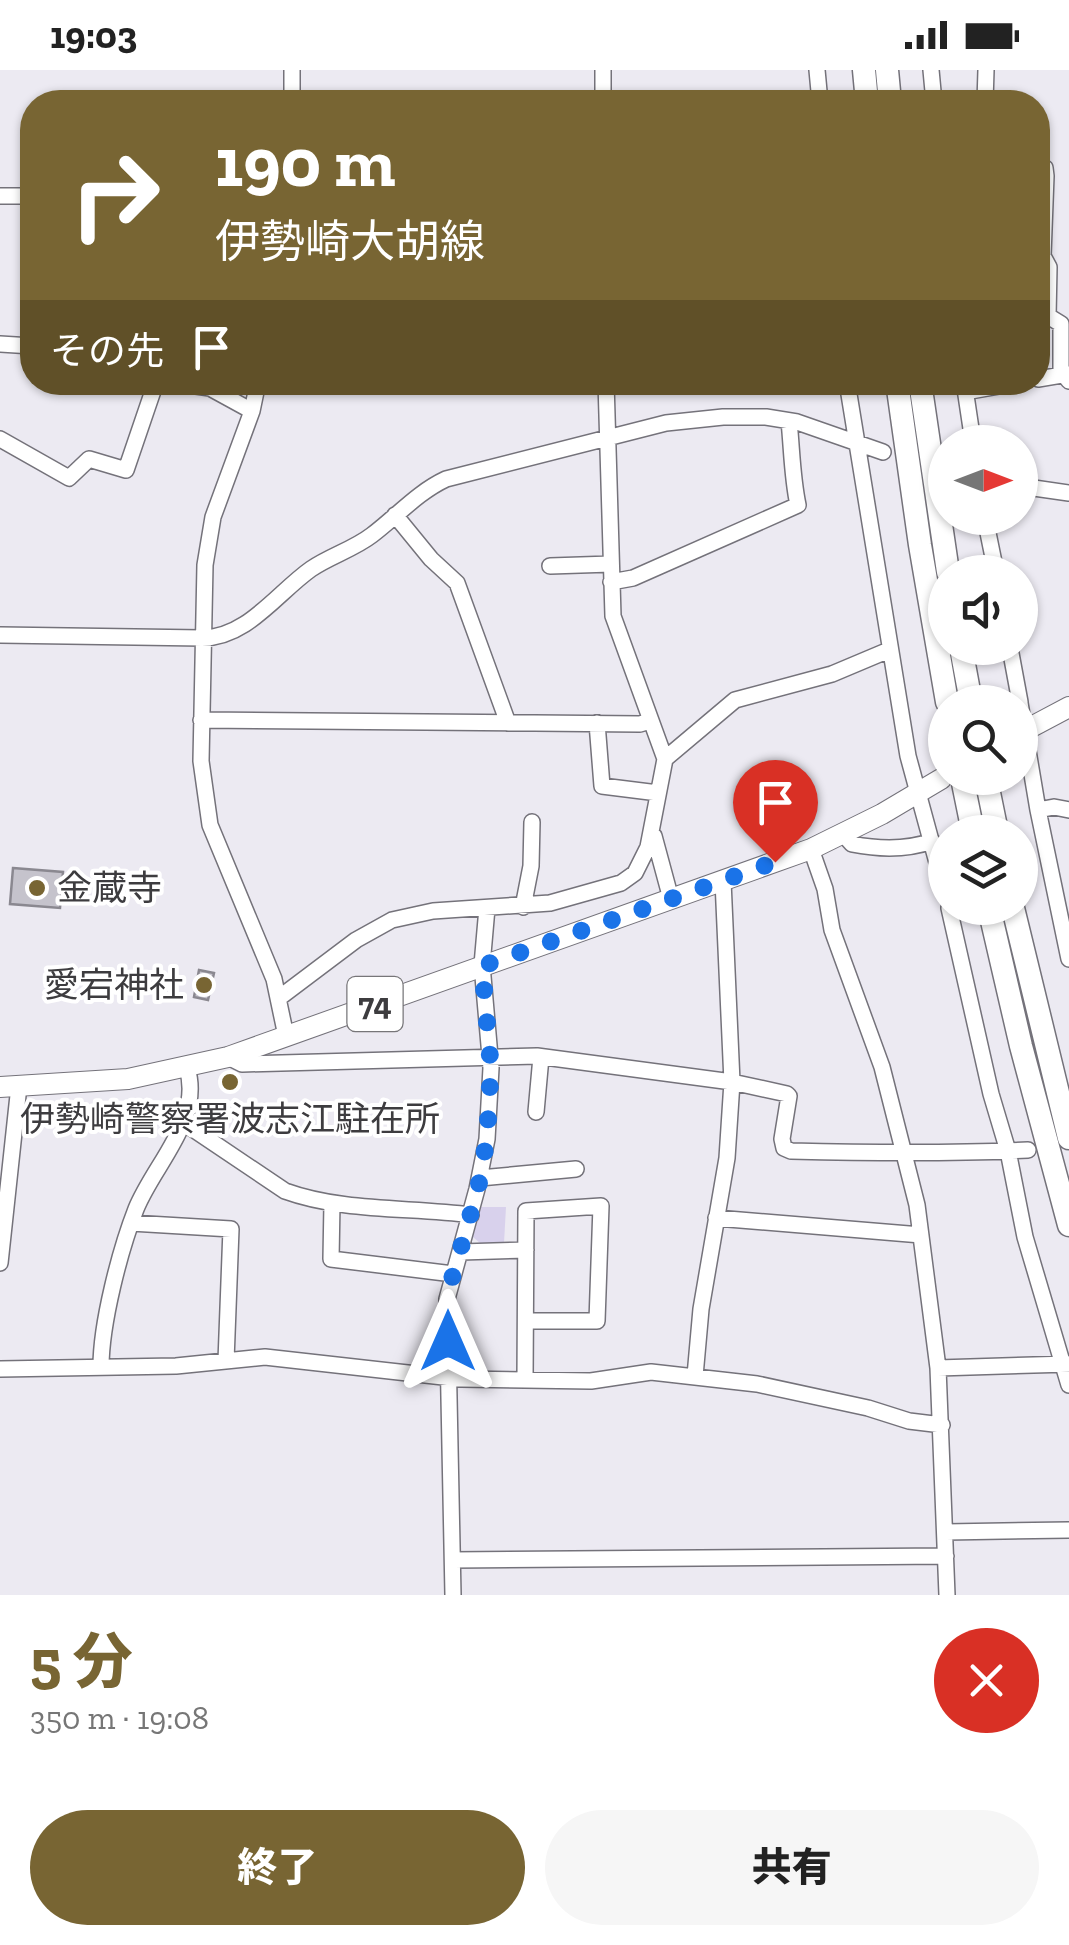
<!DOCTYPE html>
<html lang="ja">
<meta charset="utf-8">
<style>
:root{--surface:#fff;--page:#f6f6f6;--text:#222;--muted:#767676;--accent:#786533}
body{margin:0;font-family:"Zilla Slab","Noto Sans JP",serif;background:var(--page);color:var(--text);height:100vh;display:flex;flex-direction:column;font-size:38px;white-space:nowrap}
*{box-sizing:border-box;margin:0}
p{font-size:32px;color:var(--muted)}
.icon{flex:none;width:55px;height:55px;fill:none;stroke:currentColor;stroke-width:2;stroke-linecap:round;stroke-linejoin:round}
.map{position:relative;height:1525px;overflow:hidden}
.details{display:flex;flex-direction:column;background:var(--surface);flex:1}
.details>*{flex:none}
.hud{position:absolute;left:20px;top:20px;width:1030px;height:305px;border-radius:40px;box-shadow:0 2px 8px #0004;background:#786533;color:#fff;overflow:hidden}
.needle{width:65px;rotate:90deg}
.fabs{position:absolute;left:928px;top:355px;display:grid;gap:20px}
.fabs a{display:grid;place-items:center;width:110px;height:110px;border-radius:50%;background:var(--surface);box-shadow:0 2px 8px #0004;font-size:50px}
.pin{position:absolute;display:grid;place-items:center;width:85px;height:85px;color:#fff;margin:-102px -42px;border-radius:50% 50% 50% 0;rotate:-45deg;box-shadow:0 0 10px #0007}
.pin .icon{rotate:45deg}
.me{position:absolute;width:110px;margin:-55px;rotate:0deg;stroke-linejoin:round;filter:drop-shadow(0 0 8px #0008)}
.turn{display:flex;align-items:center;gap:35px;height:210px;padding:0 30px;font-size:45px}
.turn .icon{width:130px;height:130px;stroke-width:2.5}
.turn b{display:block;font-size:70px;line-height:85px}
.then{display:flex;align-items:center;height:95px;padding:0 30px;background:#0003;gap:20px;font-size:38px}
.round{display:grid;place-items:center;flex:none;width:105px;height:105px;border-radius:52px;background:var(--page)}
.summary{display:flex;align-items:center;justify-content:space-between;height:170px;padding:0 30px}
h1{font-size:60px;font-weight:800;line-height:75px;color:var(--accent)}
.primary-button{display:flex;gap:20px;margin-top:auto;padding:20px 30px}
.primary-button a{flex:1;height:115px;border-radius:60px;background:var(--accent);color:#fff;font-size:40px;font-weight:800;line-height:115px;text-align:center}
.primary-button a+a{background:var(--page);color:var(--text)}
.status{display:flex;justify-content:space-between;align-items:center;height:70px;padding:0 50px;background:var(--surface);direction:ltr}
.status svg{height:28px;fill:currentColor}
.map>svg:first-child{display:block}
</style>
<div class="status"><b>19:03</b><svg viewBox="0 0 49 12"><path d="M0 12V9h3v3zM5 12V6h3v6zM10 12V3h3v9zM15 12V0h3v12zM26 1h20v11H26zM47 4h2v5h-2z"/></svg></div>
<div class="map">
<svg width="1069" height="1525" viewBox="0 0 1069 1525">
<rect width="100%" height="100%" fill="#eceaf2"/>
<path fill="#d8d1ec" d="M481 1137H506L504 1173H480L473 1167Z"/>
<path fill="#c5c3cc" stroke="#8a8890" stroke-width="2.5" d="M13 798 63 802 60 838 10 834Z
M199 900 214 903 208 930 194 927Z"/>
<g fill="none" stroke-linecap="round" stroke-linejoin="round">
<g stroke="#74727a" stroke-width="18">
<path id="minor" d="M817 0 820 32
M931 0 934 32
M292 32V0
M603 32V0
M985 32 986 0
M1038 95 1045 98 1046 106 1043 186 1049 197 1048 246 1061 254V301L1069 311
M0 126H32
M0 274 32 276
M1038 309 1069 304
M168 312 210 318 252 341
M258 312 252 341 213 447 205 495 201 691 210 755 274 909 286 966
M847 312 908 686 945 822
M964 312 973 372
M965 322 1022 312
M0 369 69 408 89 389 126 400 156 312
M1020 416 1069 423
M395 445 431 489 457 513 508 653
M985 448 996 502
M550 496 611 494
M611 512 633 508 798 435C792 407 792 380 789 351
M0 565 202 568C247 568 277 523 311 499 330 486 354 479 372 465 397 446 418 422 446 409L666 353 723 347H766L797 352 883 382
M1010 578 1020 632
M1020 633 1038 740 1069 889
M201 650 640 654 650 651
M597 653 602 716 658 723
M665 689 735 630 832 604 889 580
M1038 740 1054 737 1069 740
M843 764 852 774C877 779 907 780 932 771
M654 766 671 829
M811 779 825 819 832 860 882 997 917 1135 938 1298 947 1525
M523 837 531 796 532 752
M949 838 991 1024 1008 1081 1025 1167 1069 1315
M279 928 356 870 392 850 433 841 550 833 621 813 635 803 648 777 665 689 613 546 606 312
M228 987 242 994 537 986 732 1012 787 1024 789 1026 782 1069 784 1078 791 1081C870 1083 949 1084 1028 1080
M536 1042 541 987
M184 1053 285 1121C343 1142 410 1137 471 1145
M480 1108 576 1099
M332 1133 331 1189 453 1204
M716 1148 921 1165
M131 1153 231 1159 226 1291
M461 1182 526 1180
M0 1193 19 1016
M101 1297C101 1253 120 1180 136 1139 154 1094 203 1050 187 998
M938 1298 1069 1294
M0 1299 176 1296 265 1287 461 1309 591 1311 651 1302 757 1314 868 1338 909 1351 942 1355
M695 1306 701 1239 727 1088 732 1012 723 811
M525 1310 526 1141 601 1136 597 1251H527
M946 1462 1069 1460
M453 1490 946 1486
M453 1525 447 1229 477 1119 487 1069 491 998 482 895 487 838"/>
</g>
<g stroke="#74727a" stroke-width="22">
<path id="major" d="M1020 663 1069 637
M0 1017 128 1009 228 987 811 779 882 744 941 709"/>
</g>
<g stroke="#74727a" stroke-width="25">
<path id="highway" d="M864 0 867 32
M887 0 890 32
M897 312 920 475 947 632
M920 312 948 502
M961 578 971 632
M962 708 973 762
M986 708 997 762
M989 838 1021 976 1069 1155
M1013 838 1069 1068"/>
</g>
<use href="#minor" stroke="#fff" stroke-width="15"/>
<use href="#major" stroke="#fff" stroke-width="20"/>
<use href="#highway" stroke="#fff" stroke-width="22"/>
</g>
<g fill="none" stroke-linecap="round" stroke-linejoin="round">
<path stroke="#1a73e8" stroke-width="18" stroke-dasharray="0 32.4" d="M448 1271V1222L478 1119 487 1068 491 998 482 896 775 792"/>
</g>
<g fill="#786533" stroke="#fff" stroke-width="4">
<circle cx="37" cy="818" r="10"/>
<circle cx="204" cy="915" r="10"/>
<circle cx="230" cy="1012" r="10"/>
</g>
<g text-anchor="middle" stroke-width="8" stroke-linejoin="round" paint-order="stroke">
<rect fill="#fff" stroke="#777679" stroke-width="2.5" x="347.5" y="907" width="55" height="54" rx="8"/>
<g font-size="32" font-weight="bold" fill="#3d3c3f">
<text x="375" y="945">74</text>
</g>
<g font-size="35" fill="#3d3c3f" stroke="#fff" text-anchor="start">
<text x="57" y="830">金蔵寺</text>
<text x="184" y="927" text-anchor="end">愛宕神社</text>
<text x="230" y="1061" text-anchor="middle">伊勢崎警察署波志江駐在所</text>
</g>
</g>
</svg>
<div class="fabs">
<a><svg class="needle" viewBox="-14 -14 28 28"><path d="M0-13l5 13h-10z" fill="#e53935"/><path d="M0 13l5-13h-10z" fill="#767676"/></svg></a>
<a><svg class="icon" aria-label="sound" viewBox="0 0 24 24"><path d="M4 9h4l5-4v14l-5-4H4zM17 9q2 3 0 6"/></svg></a>
<a><svg class="icon" aria-label="search" viewBox="0 0 24 24"><circle cx="10" cy="10" r="6"/><path d="M15 15l6 6"/></svg></a>
<a><svg class="icon" aria-label="layers" viewBox="0 0 24 24"><path d="M12 4l9 5-9 5-9-5zM3 14l9 5 9-5"/></svg></a>
</div>
<div class="pin" style="left:775px;top:792px;background:#d93025"><svg class="icon" aria-label="arrive" viewBox="0 0 24 24"><path d="M6 21V4h12l-3 4 3 4H6"/></svg></div>
<svg class="me" style="left:448px;top:1271px" viewBox="-20 -20 40 40"><path d="M0-17L14 15 0 8-14 15z" fill="#1a73e8" stroke="#fff" stroke-width="4"/></svg>
<div class="hud">
<div class="turn"><svg class="icon" aria-label="right" viewBox="0 0 24 24"><path d="M7 20v-9h11M14 6l5 5-5 5"/></svg><div><b>190 m</b>伊勢崎大胡線</div></div>
<div class="then">その先<svg class="icon" aria-label="arrive" viewBox="0 0 24 24"><path d="M6 21V4h12l-3 4 3 4H6"/></svg></div>
</div>
</div>
<section class="details">
<div class="summary"><div><h1>5 分</h1><p>350 m · 19:08</p></div><a class="round" style="background:#d93025;color:#fff"><svg class="icon" aria-label="close" viewBox="0 0 24 24"><path d="M6 6l12 12M18 6L6 18"/></svg></a></div>
<div class="primary-button"><a>終了</a><a>共有</a></div>
</section>
